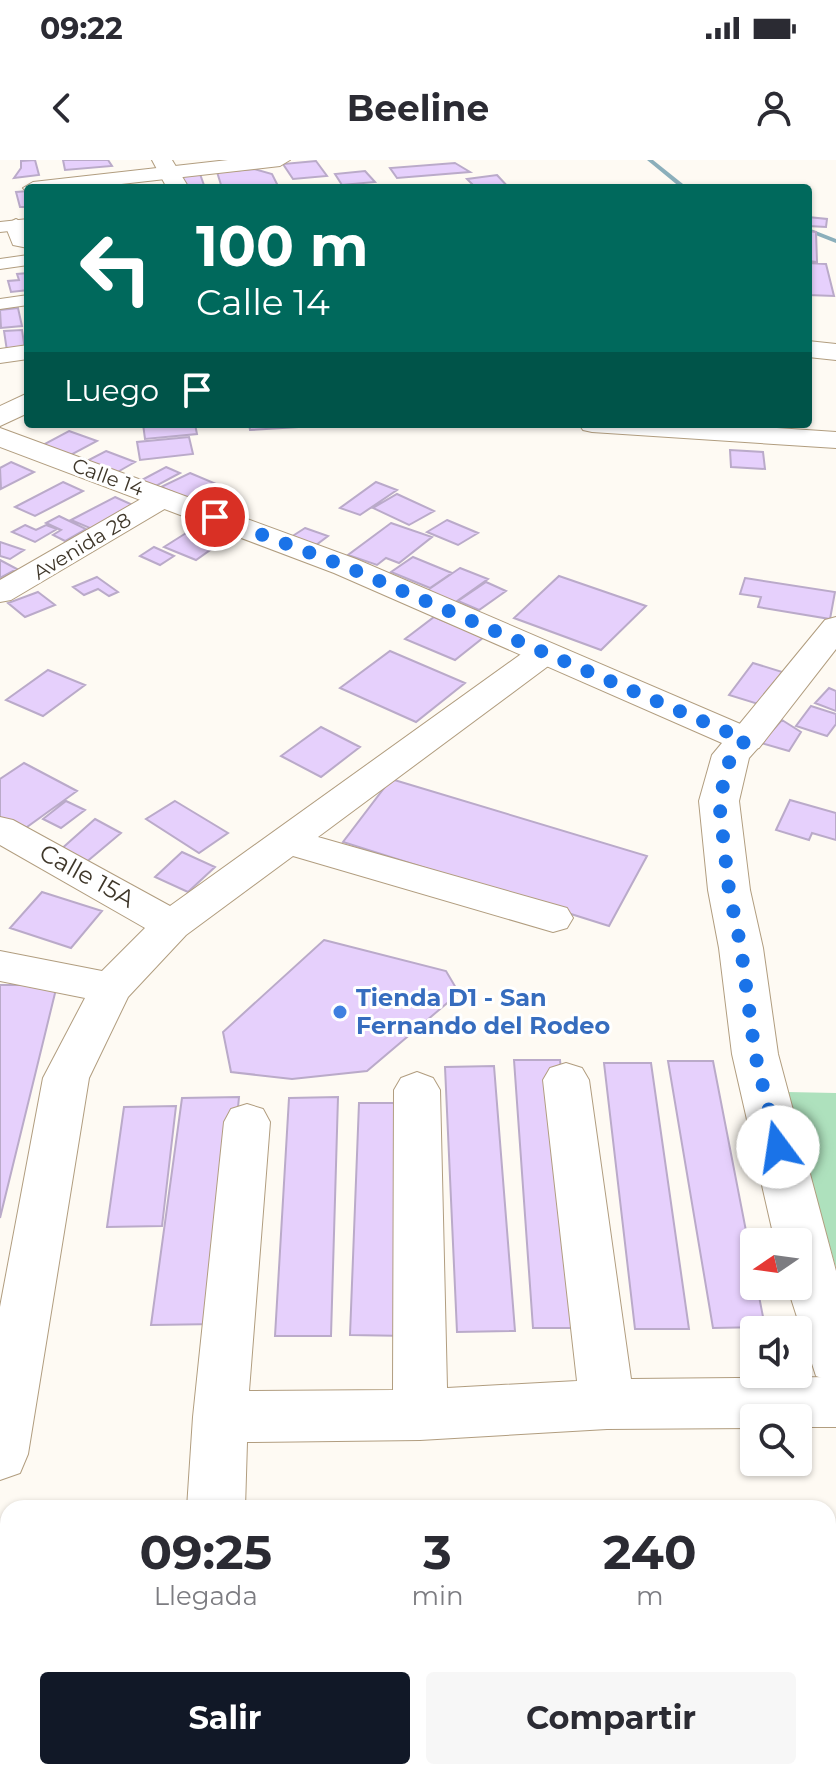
<!DOCTYPE html>
<html lang="es">
<style>
:root{--surface:#fff;--page:#f7f7f7;--text:#2b2b33;--muted:#7c7c81;--accent:#111827}
body{margin:0;font-family:Montserrat,sans-serif;background:var(--page);color:var(--text);height:100vh;display:flex;flex-direction:column;font-size:30px;white-space:nowrap}
*{box-sizing:border-box;margin:0}
p{font-size:26px;color:var(--muted)}
.icon{flex:none;width:44px;height:44px;fill:none;stroke:currentColor;stroke-width:2;stroke-linecap:round;stroke-linejoin:round}
.map{position:relative;flex:1;overflow:hidden}
.details{position:absolute;left:0px;top:1340px;width:836px;height:280px;display:flex;flex-direction:column;background:var(--surface);border-radius:24px 24px 0 0;box-shadow:0 2px 6px #0004}
.details>*{flex:none}
.guide{position:absolute;left:24px;top:24px;width:788px;height:244px;border-radius:8px;box-shadow:0 2px 6px #0004;background:#00695c;color:#fff;overflow:hidden}
.needle{width:52px;rotate:257deg}
.controls{position:absolute;left:740px;top:1068px;display:grid;gap:16px}
.controls a{display:grid;place-items:center;width:72px;height:72px;border-radius:8px;background:var(--surface);box-shadow:0 2px 6px #0004;font-size:40px}
.pin{position:absolute;display:grid;place-items:center;width:68px;height:68px;color:#fff;margin:-34px;border:4px solid #fff;border-radius:50%;box-shadow:0 2px 8px #0007}
.me{position:absolute;width:88px;margin:-44px;rotate:346deg;stroke-linejoin:round;filter:drop-shadow(0 0 6px #0008)}
.turn{display:flex;align-items:center;gap:28px;height:168px;padding:0 40px;font-size:36px}
.turn .icon{width:104px;height:104px;stroke-width:2.5}
.turn b{display:block;font-size:56px;line-height:68px}
.then{display:flex;align-items:center;height:76px;padding:0 40px;background:#0003;gap:16px;font-size:30px}
.eta{display:flex;justify-content:space-evenly;align-items:center;height:136px;text-align:center}
.eta b{font-size:48px;font-weight:700;line-height:56px}
.primary-button{display:flex;gap:16px;margin-top:auto;padding:16px 40px}
.primary-button a{flex:1;height:92px;border-radius:8px;background:var(--accent);color:#fff;font-size:32px;font-weight:700;line-height:92px;text-align:center}
.primary-button a+a{background:var(--page);color:var(--text)}
.status{display:flex;justify-content:space-between;align-items:center;height:56px;padding:0 40px;background:var(--surface);direction:ltr}
.status svg{height:22px;fill:currentColor}
header{display:flex;justify-content:space-between;align-items:center;height:104px;padding:0 40px;background:var(--surface);font-size:36px;font-weight:700}
.map>svg:first-child{display:block}
</style>
<div class="status"><b>09:22</b><svg viewBox="0 0 49 12"><path d="M0 12V9h3v3zM5 12V6h3v6zM10 12V3h3v9zM15 12V0h3v12zM26 1h20v11H26zM47 4h2v5h-2z"/></svg></div>
<header><svg class="icon" aria-label="back" viewBox="0 0 24 24"><path d="M15 5l-7 7 7 7"/></svg>Beeline<svg class="icon" aria-label="person" viewBox="0 0 24 24"><circle cx="12" cy="8" r="4"/><path d="M4 21q1-7 8-7t8 7"/></svg></header>
<div class="map">
<svg width="836" height="1620" viewBox="0 0 836 1620">
<rect width="100%" height="100%" fill="#fefaf3"/>
<path fill="#aee1bd" d="M787 932 836 933V1108Z"/>
<g fill="none" stroke-linecap="round" stroke-linejoin="round">
<path fill="#8bafbb" fill-rule="evenodd" d="M647 0H653L688 28H681Z
M808 68 836 79V83L808 72Z"/>
</g>
<path fill="#e6d0fc" stroke="#baaac9" stroke-width="2" d="M35 0 39 15 14 18 21 8V1Z
M63 0H108L112 6 65 10Z
M316 1 327 16 293 19 283 4Z
M455 3 470 12 397 18 390 8Z
M254 9 272 14 279 28H222L217 12Z
M365 11 375 22 342 25 335 14Z
M200 14 205 28H183L178 16Z
M497 15 509 28H476L467 19Z
M28 31V47H20L16 32Z
M808 57 827 59 826 67 808 66Z
M808 71 816 72 817 102 808 101Z
M808 103 826 104 834 136 808 135Z
M28 113V130L11 132 8 121 19 120 17 114Z
M18 148 22 166 1 168 0 150Z
M22 170 25 189 7 191 4 171Z
M143 264H195L197 274 145 279Z
M249 264H314V266L250 270Z
M69 271 97 281 67 297 39 287Z
M189 277 193 294 140 300 137 282Z
M730 290 763 292 765 309 731 307Z
M106 291 135 302 114 314 85 302Z
M11 302 34 312 1 329 0 308Z
M166 307 180 313 154 327 140 321Z
M190 313 214 323 186 338 161 327Z
M63 322 83 331 35 356 15 347Z
M376 322 397 330 360 355 340 348Z
M213 332 234 340 220 349 198 342Z
M397 334 434 351 409 365 373 348Z
M115 337 135 346 92 369 71 360Z
M59 356 86 369 65 381 53 375 61 370 46 363Z
M447 360 478 373 458 385 427 372Z
M202 363 223 371 202 384 213 388 196 400 164 387Z
M391 363 432 377 399 403 386 398 377 405 348 395Z
M25 365 36 370 46 365 57 369 35 382 12 372Z
M305 368 328 376 312 388 288 379Z
M0 382 24 390 10 399 0 396Z
M154 387 174 396 160 405 140 396Z
M413 397 452 413 430 428 391 412Z
M0 400 17 409 0 418Z
M460 408 488 419 450 446 422 434Z
M559 416 646 446 601 490 514 458Z
M97 417 118 432 109 436 98 429 84 435 73 427Z
M745 418 835 432 830 459 758 447 761 437 740 434Z
M486 422 506 431 479 450 458 441Z
M38 432 55 445 25 457 8 443Z
M434 457 484 477 455 500 405 479Z
M390 491 465 523 416 562 340 528Z
M753 503 792 515 768 547 729 535Z
M48 510 85 525 43 556 6 540Z
M829 528 836 531V551L815 543Z
M811 546 836 554V564L827 576 796 566Z
M782 560 801 572 789 591 761 583Z
M321 567 360 587 321 617 281 596Z
M24 603 77 631 20 672 0 661V619Z
M391 619 647 696 609 766 343 682Z
M790 640 836 653V680L812 673 809 680 776 670Z
M66 641 85 650 61 668 43 659Z
M175 641 228 673 199 693 146 659Z
M95 659 121 673 84 704 59 691Z
M182 692 215 707 188 732 155 717Z
M42 732 102 751 71 788 10 768Z
M324 780 446 811 459 833 367 911 292 919 231 912 223 872Z
M0 825H57L0 1058Z
M514 900H560L586 1168H533Z
M668 901H713L754 1112V1126H757L765 1167 713 1168Z
M604 903H651L689 1169H635Z
M494 906 515 1171 457 1172 445 907Z
M239 937 217 1164 151 1165 182 938Z
M338 937 331 1176H275L289 938Z
M359 943H410L408 1176 350 1175Z
M176 946 162 1066 107 1067 124 947Z"/>
<g fill="none" stroke-linecap="round" stroke-linejoin="round">
<g stroke="#b19d7f" stroke-width="2">
<path id="pedestrian" d="M28 59V69L0 72V62Z
M28 95V105L0 109V99Z
M28 135V145L0 149V139Z"/>
</g>
<g stroke="#b19d7f" stroke-width="2">
<path id="minor" d="M228 0H290L280 6 86 28H28V33L23 28 33 22Z
M16 59 27 65 28 88 13 85 5 65Z
M28 185V199L0 203V189Z
M579 264H715L836 272V288L592 272 583 270Z
M163 329 173 332 177 338 173 344 11 440 0 442V420L153 332Z
M836 457V489L759 588 746 591 733 588 728 580 733 572 825 460Z
M543 484 555 487 560 494 555 501 318 677 567 748 573 758 567 768 553 772 293 696 186 775 128 837 89 918 28 1294 20 1313 0 1320V1147L43 918 85 838 0 821V791L102 811 145 768 0 685V657L13 660 170 746 531 487Z
M566 903 582 908 589 920 631 1219 836 1217V1267H798V1258H754V1268L607 1269 420 1280 247 1282 245 1348H187L193 1257 224 962 231 949 247 944 263 949 270 962 249 1231 393 1230 394 930 401 918 417 912 433 918 440 930 447 1228 577 1221 543 920 550 908Z"/>
</g>
<g stroke="#b19d7f" stroke-width="2">
<path id="tertiary" d="M152 0H172L189 28H167Z
M808 181 836 184V200L808 197Z
M28 233V253L0 266V246Z
M0 268 356 399 759 572 765 580 749 598 739 641 750 730 763 788 778 894 836 1111V1223L816 1216 787 1126H798V1082H775L732 894 719 788 708 730 699 641 712 595 722 583 334 413 0 287Z"/>
</g>
<g stroke="#b19d7f" stroke-width="2">
<path id="trunk" d="M828 1370H836V1432H828Z
M0 1398H8V1460H0Z"/>
</g>
<use href="#pedestrian" fill="#fff" fill-rule="evenodd"/>
<use href="#minor" fill="#fff" fill-rule="evenodd"/>
<use href="#tertiary" fill="#fff" fill-rule="evenodd"/>
<use href="#trunk" fill="#fff" fill-rule="evenodd"/>
</g>
<g fill="none" stroke-linecap="round" stroke-linejoin="round">
<path stroke="#1a73e8" stroke-width="14" stroke-dasharray="0 25.2" d="M215 357 345 406 746 580 731 595 719 641 729 730 741 788 755 894 778 987"/>
</g>
<circle fill="#3f7fe0" stroke="#fff" stroke-width="3" cx="340" cy="852" r="8"/>
<g text-anchor="middle" stroke-width="6" stroke-linejoin="round" paint-order="stroke">
<g font-size="20" fill="#3f372a" stroke="#fff">
<text transform="translate(108 317) rotate(20)" y="7">Calle 14</text>
<text transform="translate(82 386) rotate(-31)" y="7">Avenida 28</text>
</g>
<g font-size="24" fill="#3f372a" stroke="#fff">
<text transform="translate(87 716) rotate(29)" y="8">Calle 15A</text>
</g>
<g font-size="24" font-weight="bold" fill="#366cbe" stroke="#fff" text-anchor="start">
<text x="356" y="846">Tienda D1 - San<tspan x="356" dy="28">Fernando del Rodeo</tspan></text>
</g>
</g>
</svg>
<div class="controls">
<a><svg class="needle" viewBox="-14 -14 28 28"><path d="M0-13l5 13h-10z" fill="#e53935"/><path d="M0 13l5-13h-10z" fill="#7c7c81"/></svg></a>
<a><svg class="icon" aria-label="sound" viewBox="0 0 24 24"><path d="M4 9h4l5-4v14l-5-4H4zM17 9q2 3 0 6"/></svg></a>
<a><svg class="icon" aria-label="search" viewBox="0 0 24 24"><circle cx="10" cy="10" r="6"/><path d="M15 15l6 6"/></svg></a>
</div>
<div class="pin" style="left:215px;top:357px;background:#d93025"><svg class="icon" aria-label="arrive" viewBox="0 0 24 24"><path d="M6 21V4h12l-3 4 3 4H6"/></svg></div>
<svg class="me" style="left:778px;top:987px" viewBox="-20 -20 40 40"><circle r="19" fill="#fff"/><path d="M0-13L10 11 0 6-10 11z" fill="#1a73e8"/></svg>
<div class="guide">
<div class="turn"><svg class="icon" aria-label="left" viewBox="0 0 24 24"><path d="M17 20v-9H6M10 6l-5 5 5 5"/></svg><div><b>100 m</b>Calle 14</div></div>
<div class="then">Luego<svg class="icon" aria-label="arrive" viewBox="0 0 24 24"><path d="M6 21V4h12l-3 4 3 4H6"/></svg></div>
</div>
<section class="details">
<div class="eta">
<div><b>09:25</b><p>Llegada</p></div>
<div><b>3</b><p>min</p></div>
<div><b>240</b><p>m</p></div>
</div>
<div class="primary-button"><a>Salir</a><a>Compartir</a></div>
</section>
</div>
